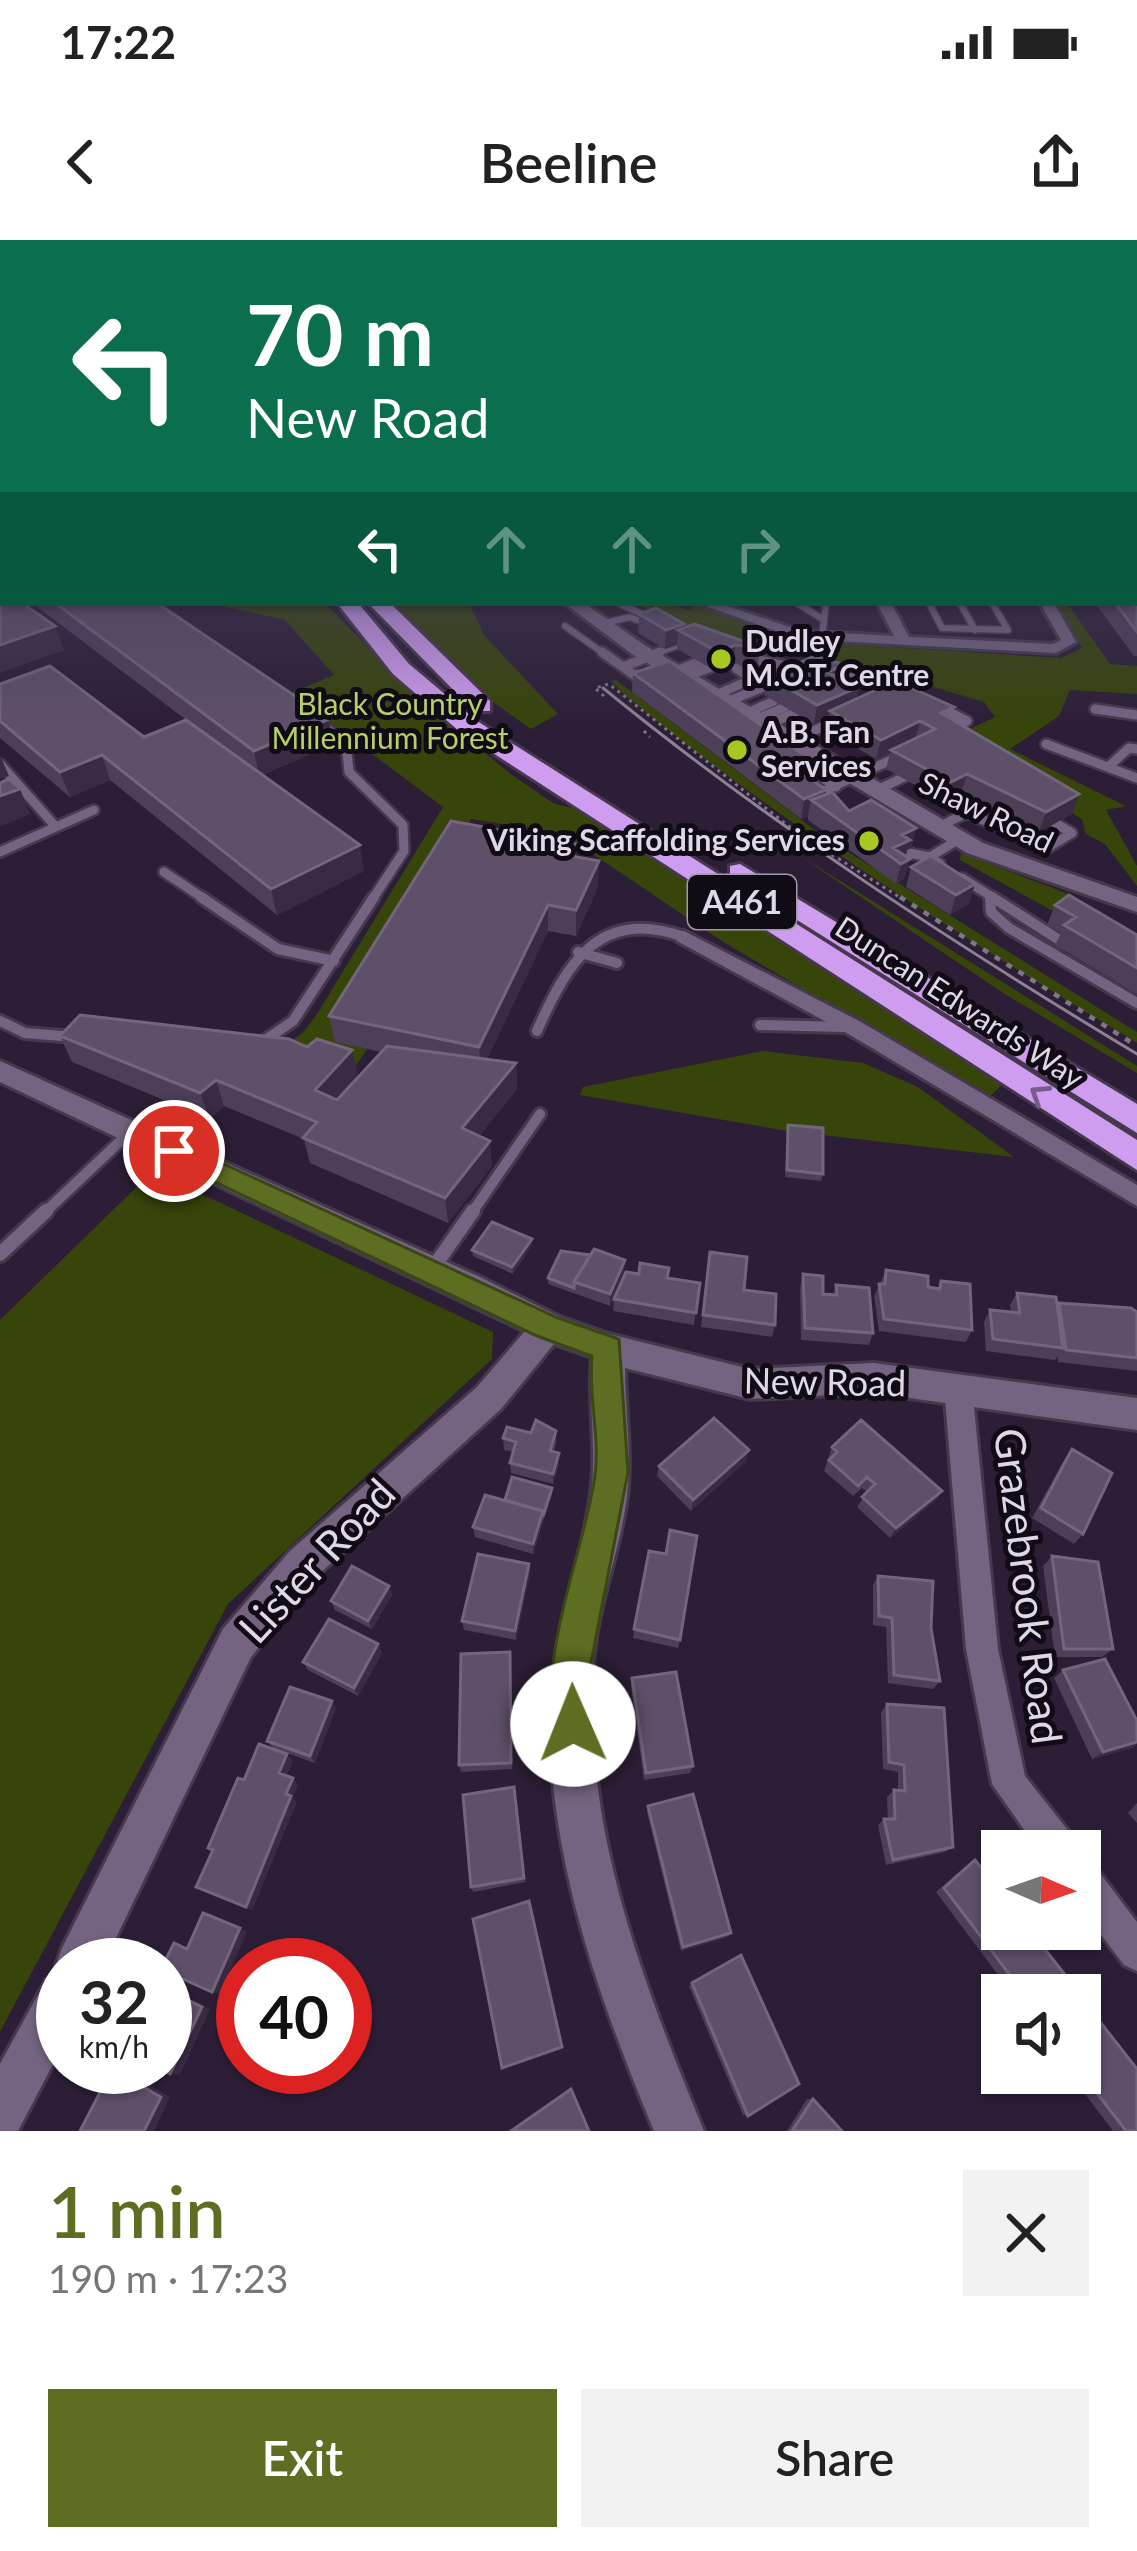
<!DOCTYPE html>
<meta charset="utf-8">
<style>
:root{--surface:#fff;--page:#f2f2f2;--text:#222;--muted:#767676;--accent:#5d6d22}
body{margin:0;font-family:Lato,sans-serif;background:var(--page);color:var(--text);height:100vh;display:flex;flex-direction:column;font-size:45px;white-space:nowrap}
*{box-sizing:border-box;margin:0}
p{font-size:39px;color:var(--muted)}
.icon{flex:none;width:66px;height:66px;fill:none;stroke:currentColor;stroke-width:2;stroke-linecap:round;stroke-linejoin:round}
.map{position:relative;height:1891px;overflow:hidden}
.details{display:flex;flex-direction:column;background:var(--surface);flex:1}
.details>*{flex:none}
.banner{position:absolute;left:0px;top:0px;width:1137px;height:366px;box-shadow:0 3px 9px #0004;background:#0b6e4f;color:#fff;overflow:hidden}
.needle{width:78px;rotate:92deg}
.fabs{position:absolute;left:981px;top:1590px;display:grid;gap:24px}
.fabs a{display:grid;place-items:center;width:120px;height:120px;border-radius:0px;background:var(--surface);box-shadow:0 3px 9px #0004;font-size:60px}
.speed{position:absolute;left:36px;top:1698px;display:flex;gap:24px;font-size:60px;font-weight:700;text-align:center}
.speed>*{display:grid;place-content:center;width:156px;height:156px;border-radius:50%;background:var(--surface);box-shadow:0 3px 9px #0004;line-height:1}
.speed small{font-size:30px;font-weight:400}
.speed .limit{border:18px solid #d22;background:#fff;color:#111}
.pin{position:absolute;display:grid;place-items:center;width:102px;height:102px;color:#fff;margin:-51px;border:6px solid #fff;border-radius:50%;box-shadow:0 3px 12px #0007}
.me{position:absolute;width:132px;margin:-66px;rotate:359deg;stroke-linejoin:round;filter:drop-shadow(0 0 9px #0008)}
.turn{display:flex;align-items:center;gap:42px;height:252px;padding:0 48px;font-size:54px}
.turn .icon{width:156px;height:156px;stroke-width:2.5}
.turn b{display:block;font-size:84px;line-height:102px}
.lanes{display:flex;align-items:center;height:114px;padding:0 48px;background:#0003;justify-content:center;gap:60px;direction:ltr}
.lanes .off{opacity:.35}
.round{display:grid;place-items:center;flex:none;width:126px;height:126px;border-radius:0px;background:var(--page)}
.head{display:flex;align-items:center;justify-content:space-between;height:204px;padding:0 48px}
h1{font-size:72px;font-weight:600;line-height:90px;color:var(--accent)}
.action{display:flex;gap:24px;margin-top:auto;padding:24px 48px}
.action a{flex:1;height:138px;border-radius:0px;background:var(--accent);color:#fff;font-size:48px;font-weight:600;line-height:138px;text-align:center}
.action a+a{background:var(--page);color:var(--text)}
.status{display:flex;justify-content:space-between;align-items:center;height:84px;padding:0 60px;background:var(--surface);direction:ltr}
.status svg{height:33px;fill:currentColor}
header{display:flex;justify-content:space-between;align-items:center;height:156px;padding:0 48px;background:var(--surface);font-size:54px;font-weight:600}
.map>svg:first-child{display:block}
</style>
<div class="status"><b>17:22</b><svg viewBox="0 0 49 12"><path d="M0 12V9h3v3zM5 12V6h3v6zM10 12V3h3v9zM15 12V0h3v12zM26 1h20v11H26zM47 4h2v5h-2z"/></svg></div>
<header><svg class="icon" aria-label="back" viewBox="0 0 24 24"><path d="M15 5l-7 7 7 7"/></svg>Beeline<svg class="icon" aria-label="share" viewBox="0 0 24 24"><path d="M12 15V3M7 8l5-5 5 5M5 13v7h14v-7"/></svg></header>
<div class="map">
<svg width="1137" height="1891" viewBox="0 0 1137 1891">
<rect width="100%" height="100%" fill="#2c1e36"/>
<path fill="#37440a" d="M209 363H325L418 458 512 535 553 563 579 570 1002 845 987 859 722 701 563 594 471 579 336 801 367 809 353 830 276 810 302 794 317 774 443 567 291 453 334 435 285 380Z
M389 363H469L484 395 558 474 531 489 476 450Z
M631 363H669L688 370 696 365 810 402 1061 418 1082 408 1056 363H1067L1110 424 1137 426V454L1070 450 1059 476 1010 509 1126 566 1106 570 1137 626V646L1105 604 1086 594 1082 579 947 500 995 477 984 462 859 425 755 410Z
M616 440 824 597 1137 792V803C959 695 785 588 625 455L611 441Z
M961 613 1071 655 1137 697 1082 687 960 620Z
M797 614 1137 826V833L1003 753Z
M763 811 863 823 918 847 1014 917 787 891 580 855 583 847Z
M153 931 493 1092 492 1119 228 1364 0 1792V1080Z"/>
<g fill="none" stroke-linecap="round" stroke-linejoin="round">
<g stroke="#46394d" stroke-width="9">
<path id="lane-far3" d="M618 363 655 380
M797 363 824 380
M929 363 942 388 1008 390 992 363
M960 363 975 390
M601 384 630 377 640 381
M565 386 606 415
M822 397 826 363
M652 415 689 401"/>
</g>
<g stroke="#46394d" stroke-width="14">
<path id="lane-far2" d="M602 412 644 442
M746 417 802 430
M623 427 660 412
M676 431 701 421
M828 434 866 438
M685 437 711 427
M716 455 752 439 736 428
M727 462 780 440
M942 468 967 481 947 493
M1095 469 1137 475
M747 473 774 461
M757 479 785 467
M321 484 346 503 349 532 403 585 404 611 372 660
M767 485 795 473
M793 501 840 478
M1046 504 1137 538
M0 524 56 587
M802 524 836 547
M1108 527 1129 508 1137 509
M877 550 904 537
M812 556 902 515
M966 573 1049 607 1072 593 1055 583
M939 587 987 562
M0 612 94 570
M904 612 930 617
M940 624 930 617 959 599
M164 632 206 660
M962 638 997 660"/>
</g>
<g stroke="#46394d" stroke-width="16">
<path id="lane-far1" d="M201 657 278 709 334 721
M990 657 991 672 1009 688 1137 763
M992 657 1061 701
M578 712 617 723
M0 781 25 793 74 797
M760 785 846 787
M537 791C568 721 600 667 684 697
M261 803 293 781 374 657
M43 974 130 892
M471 974 540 874"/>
</g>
<g stroke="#46394d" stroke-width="20">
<path id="lane" d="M0 1014 46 971
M433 1028 473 971"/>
</g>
<g stroke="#46394d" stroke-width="6">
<path id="street" d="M1134 321H1137V329H1134Z
M697 363H718L801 391 894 396 877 363H891L909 397 1053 404 1061 400 1040 363H1054L1076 402 1056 413 799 399Z
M684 691 861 782 1137 945V966L845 792 677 701 674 697Z
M958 1135 968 1138 972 1147 998 1409 1025 1536 1074 1598 1079 1611H1039L992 1544 966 1409 944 1147 948 1138Z
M1080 1619 1093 1624 1137 1682V1731L1124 1725 1080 1667Z"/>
</g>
<g stroke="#46394d" stroke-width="6">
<path id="secondary" d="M1134 240H1137V248H1134Z
M564 363H584L646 406 983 603 1137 657V672L967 613 632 414Z
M0 821 480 1037 560 1077 609 1094 750 1129 874 1123 1137 1158V1190L874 1153 750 1159 625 1128C625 1173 633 1218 626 1264 618 1318 596 1370 593 1425 583 1589 643 1743 704 1891H654C600 1761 549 1620 550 1478 551 1399 580 1330 591 1254 597 1208 588 1163 592 1117L554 1104 501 1169 316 1337 251 1417 103 1725H63V1805L18 1891H0V1824L46 1740 60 1735 56 1725 62 1708 223 1389 290 1311 477 1147 525 1091 0 842Z"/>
</g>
<g stroke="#46394d" stroke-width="6">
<path id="primary" d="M0 300H3V310H0Z"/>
</g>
<g stroke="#46394d" stroke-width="6">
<path id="highway" d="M337 363H358L409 424 477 481 1137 900V930L459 491 393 434Z
M368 363H390L490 461V471H474Z
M740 624 1137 864V893L730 638V626Z"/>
</g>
<path stroke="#807589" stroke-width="3" stroke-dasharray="3 4.5" stroke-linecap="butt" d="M604 456 595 448 609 444 796 592 904 660
M644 491 650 497"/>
<path stroke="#807589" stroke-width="4.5" stroke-dasharray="6 8" stroke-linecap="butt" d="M900 657 1137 806"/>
<use href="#lane-far3" stroke="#756481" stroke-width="6"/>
<use href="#lane-far2" stroke="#756481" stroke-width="9"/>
<use href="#lane-far1" stroke="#756481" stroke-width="10"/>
<use href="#lane" stroke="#756481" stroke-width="14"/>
<use href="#street" fill="#756481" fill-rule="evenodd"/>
<use href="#secondary" fill="#756481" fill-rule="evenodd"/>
<use href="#primary" fill="#aa86c3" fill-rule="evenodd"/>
<use href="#highway" fill="#ce9def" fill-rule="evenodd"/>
<path stroke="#8c8195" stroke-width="3" d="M603 448C771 585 951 702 1137 814"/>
</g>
<path fill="#4e3f59" d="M1134 251H1137V318H1134Z
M1137 337V416H1134L1095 363H1134Z
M32 363H157L329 479 333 504 262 535 364 631 277 675 110 540 70 557 0 498V444L144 497 189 482Z
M639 374 760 407 758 426 733 424 716 431 677 409V405L665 409 638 393Z
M633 433 801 513 818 519 814 538 811 540 826 550V555L849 571 916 588 911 608 907 610 906 616 910 619 904 639 896 644 808 580V576L801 579 632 452Z
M767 436 842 439 859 447 856 459 950 478 1072 574 1039 592 961 554 946 562 886 529 890 513 876 519 826 490 828 478 814 484 764 455Z
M577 604 576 617 598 647 576 696 548 691 487 819 516 823 517 849 479 896 492 926 448 983 310 923 304 899 224 866 210 879 72 822 60 796 358 835 337 860 382 812 335 802 329 776Z
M931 616 969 664 950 675 906 647 911 627Z
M1055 665 1137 695V754L1055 705 1061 693 1047 685Z
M788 885 823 934 821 941 785 937Z
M532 1005 513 1034 473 1016 472 1010Z
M710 1012 775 1085 772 1097 701 1087Z
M886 1030 928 1047 937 1049 941 1041 972 1090 966 1102 879 1091 874 1056Z
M624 1033 610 1066 548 1044V1038Z
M803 1034 823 1054 833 1055 836 1045 873 1093 869 1105 801 1100 800 1047Z
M667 1038 700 1043 694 1085 613 1071 614 1059Z
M1017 1053 1057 1066 1059 1063 1137 1072V1131L1058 1122V1116L1055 1120 986 1111 984 1082 990 1070 1011 1072 1010 1065Z
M556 1191V1203L554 1212 559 1224 553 1244 511 1233 510 1223 513 1212 504 1210 503 1198Z
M832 1207 942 1251 935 1261 890 1298 857 1267 867 1252 862 1248 853 1256 824 1231Z
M1072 1209 1083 1294 1074 1304 1032 1278 1064 1220Z
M746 1221 691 1271 657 1236 659 1226Z
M552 1248V1254L533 1314 475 1297 473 1287Z
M649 1311 666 1314 680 1400 678 1408 633 1398Z
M1052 1316 1113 1409 1102 1417H1055L1043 1326Z
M530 1333 516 1400 464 1390 462 1381Z
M878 1336 931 1388 940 1441 933 1449 888 1443 886 1387 873 1385V1345Z
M389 1346 392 1355 372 1389 335 1370 331 1361Z
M378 1404 382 1413 358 1456 308 1430 303 1422Z
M510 1412 512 1529 461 1532 459 1525Z
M1063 1430 1135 1507 1092 1519 1054 1438Z
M632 1438 693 1526 690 1533 644 1540 631 1446Z
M332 1461 336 1468 315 1523 273 1508 267 1501Z
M887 1464 953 1607 945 1612 886 1625 878 1585 884 1579H888L887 1557 894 1550 898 1551V1532L883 1529 881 1472Z
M514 1547 525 1642 473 1652 471 1647Z
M1137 1563V1583L1128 1573Z
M648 1566 728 1697 681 1711 647 1572Z
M975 1620 1048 1755H1013L936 1652 967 1625Z
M692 1743 748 1876 743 1875 689 1746Z
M1080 1760H1083L1137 1891H1113L1069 1833H1080Z
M807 1859H813L842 1891H787Z"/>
<path fill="#3a2b44" d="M3 326V352L0 353V327Z
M684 384 683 392 678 390 677 405 665 409 666 390Z
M55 386 64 410 0 433V405Z
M735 405 733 424 716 431 718 412Z
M845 425 841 444 827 432Z
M859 447 855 466 830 471 828 478 814 484 817 465Z
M329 479 333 504 259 536 254 511Z
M920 481 915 500 891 510 890 513 876 519 881 500Z
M0 515 9 536 0 539Z
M102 515 110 540 70 557 60 532Z
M818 519 814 538 792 547 795 528Z
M967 534 961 554 946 562 951 542Z
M20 549 30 574 0 587V556Z
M826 550 823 569 811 560 808 576 801 579 804 559Z
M1079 554 1072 574 1039 592 1046 572Z
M916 588 911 608 907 610 905 620 893 608 902 595Z
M360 605 364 631 277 675 271 649Z
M910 619 904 639 896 644 901 624Z
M599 621 598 647 576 696V670Z
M975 644 969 664 950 675 956 655Z
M548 665V691L481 832 479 807Z
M352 810 358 835 321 875 315 850Z
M516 823 517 849 465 914 462 888Z
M216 840 224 866 210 879 200 853Z
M490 901 492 926 448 983 445 958Z
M532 999V1005L513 1034 512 1027Z
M625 1020 624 1033 610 1066V1054Z
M749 1210 746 1221 691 1271 693 1260Z
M559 1213V1224L553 1244V1234Z
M942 1251 935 1261 890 1298 896 1288Z
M543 1271V1281L533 1314V1304Z
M529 1324 530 1333 516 1400 515 1391Z
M389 1346 392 1355 372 1389 368 1381Z
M378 1404 382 1413 358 1456 354 1448Z
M332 1461 336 1468 315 1523 310 1516Z
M1137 1502 1135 1507 1092 1519 1103 1512Z
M287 1514 293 1521 285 1540 279 1533Z
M293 1538 298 1545 293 1558 297 1562 252 1671 246 1667Z
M240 1688 247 1692 220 1754 212 1752Z
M731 1693 728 1697 681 1711 683 1707Z
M165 1747 210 1769 180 1835 170 1834Z
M112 1829 123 1830 170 1857 154 1891H144Z"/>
<path fill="#5e5068" stroke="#72657c" stroke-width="3" d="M1134 251H1137V300H1134Z
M1137 337V392L1115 363H1134V338Z
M0 348 3 350V363H22L55 386 0 405Z
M55 363H157L329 479 254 511Z
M656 368 684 384 666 390 639 374Z
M694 384 760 407 735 405 718 412 678 390Z
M815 416 845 425 827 432 859 447 817 465 767 436Z
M669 421 801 513 818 519 795 528 826 550 804 559 633 433Z
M50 426 144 497 186 480 360 605 271 649 102 515 60 532 0 481V444Z
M896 441 954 467 941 473 1079 554 1046 572 967 534 951 542 891 510 935 489 920 481 881 500 830 471Z
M9 539 20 549 0 556V543Z
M832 552 849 571 871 560 916 588 902 595 910 600 893 608 910 619 901 624 811 560Z
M451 581 577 604 571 616 599 621 576 670 548 665 479 807 329 776Z
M931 616 975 644 956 655 911 627Z
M1069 655 1137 695V728L1064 685 1076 677 1055 665Z
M80 775 289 799 307 807 317 799 352 810 315 850 337 860 387 806 516 823 462 888 490 901 445 958 303 898 317 882 216 840 200 853 60 796Z
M788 885 823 888V934L787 930Z
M492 982 532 999 512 1027 472 1010Z
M594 1009 625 1020 610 1054 574 1042Z
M561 1011 590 1015 574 1042V1048L548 1038Z
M710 1012 747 1017 744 1050 776 1054 775 1085 703 1075Z
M640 1023 669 1028 667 1038 700 1043 696 1073 614 1059 626 1032 639 1034Z
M886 1030 928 1036V1047L940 1049 941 1041 970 1044 972 1090 884 1079 879 1044H885Z
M803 1034 823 1036V1054L837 1055 836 1045 869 1048 873 1093 805 1088Z
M1017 1053 1056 1057 1063 1108 993 1099 990 1070 1020 1073Z
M1059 1063 1131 1068 1137 1072V1118L1066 1110Z
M714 1178 749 1210 693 1260 659 1226Z
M536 1180 556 1191 550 1211 559 1213 553 1234 510 1223 516 1202 503 1198 507 1187 531 1193Z
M861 1180 942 1251 896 1288 862 1257 875 1244 867 1237 858 1246 829 1220 837 1212 832 1207Z
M1072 1209 1112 1233 1083 1294 1041 1268Z
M512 1237 552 1248 543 1276V1271L505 1260Z
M485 1255 543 1271 533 1304 473 1287Z
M670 1290 697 1296 680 1400 634 1389 649 1311 666 1314Z
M478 1314 529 1324 515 1391 462 1381Z
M1052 1316 1098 1322 1113 1409H1064Z
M352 1326 389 1346 368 1381 331 1361Z
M878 1336 933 1341 931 1388 940 1441 894 1435 892 1378 879 1376Z
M329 1379 378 1404 354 1448 303 1422Z
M510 1412 511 1523 459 1525 461 1414Z
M1105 1419 1137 1481V1502L1103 1512 1063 1430Z
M676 1432 693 1526 646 1533 632 1438Z
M290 1447 332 1461 310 1516 267 1501Z
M887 1464 944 1468 953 1607 893 1620 884 1579H895L894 1550 905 1551 904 1525 889 1522Z
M259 1504 287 1514 279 1533 293 1538 286 1554 291 1556 246 1667 196 1647 213 1610 208 1608 238 1538 244 1540Z
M514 1547 524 1638 471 1647 463 1555Z
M693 1554 731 1693 683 1707 648 1566Z
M975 1620 1002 1654V1689H1029L1066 1736 1048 1755H1025L944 1648Z
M529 1661 562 1807 502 1828 473 1679Z
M203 1673 240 1688 212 1752 165 1731V1725H163L174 1703 187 1709Z
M741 1715 799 1844 748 1876 692 1743Z
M165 1749 202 1767 170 1834 156 1827H165Z
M1083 1760 1137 1829V1891H1126L1080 1831V1763Z
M112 1829 161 1857 144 1891H80Z
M571 1849 589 1891H511Z
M813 1859 842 1891H792Z"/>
<defs><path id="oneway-chevron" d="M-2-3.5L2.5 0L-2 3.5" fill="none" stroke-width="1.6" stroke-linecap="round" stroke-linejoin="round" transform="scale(3)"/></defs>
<use stroke="#795b8d" href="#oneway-chevron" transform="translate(1039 854) rotate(-147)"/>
<linearGradient id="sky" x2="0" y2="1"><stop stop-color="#18101e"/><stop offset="0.46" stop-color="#45415d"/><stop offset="1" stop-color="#45415d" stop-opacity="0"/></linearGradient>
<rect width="1137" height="488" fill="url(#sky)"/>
<path fill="#5d6d22" stroke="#3c4716" stroke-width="3" d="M174 901 558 1078 619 1099 628 1232 591 1423 592 1484 587 1497 573 1503 560 1497C531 1428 586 1308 595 1235 600 1196 588 1156 592 1116L537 1096 165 918V904Z"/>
<g fill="#a6c821" stroke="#110b16" stroke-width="4.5">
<circle cx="721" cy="419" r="12"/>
<circle cx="737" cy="510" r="12"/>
<circle cx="869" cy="601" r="12"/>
</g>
<g text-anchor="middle" stroke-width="10" stroke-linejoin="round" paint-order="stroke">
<g font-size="30" font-weight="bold" fill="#e0d7e7" stroke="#110b16" text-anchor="start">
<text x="745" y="412">Dudley<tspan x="745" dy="34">M.O.T. Centre</tspan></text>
<text x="761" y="503">A.B. Fan<tspan x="761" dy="34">Services</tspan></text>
<text x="845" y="611" text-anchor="end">Viking Scaffolding Services</text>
</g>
<g font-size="30" fill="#b5d067" stroke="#110b16">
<text x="390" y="475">Black Country<tspan x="390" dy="34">Millennium Forest</tspan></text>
</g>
<g font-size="30" fill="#e0d7e7" stroke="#110b16">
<text transform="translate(986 573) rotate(26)" y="10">Shaw Road</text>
<text transform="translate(959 763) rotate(33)" y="10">Duncan Edwards Way</text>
</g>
<rect fill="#110b16" stroke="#a29aa8" stroke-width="3" x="688" y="635" width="108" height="54" rx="9"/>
<g font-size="33" font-weight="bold" fill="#e0d7e7">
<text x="742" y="674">A461</text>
</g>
<g font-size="36" fill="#e0d7e7" stroke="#110b16">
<text transform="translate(825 1142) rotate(1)" y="13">New Road</text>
</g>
<g font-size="42" fill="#e0d7e7" stroke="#110b16">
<text transform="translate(317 1321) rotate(-47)" y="15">Lister Road</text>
<text transform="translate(1028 1346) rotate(83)" y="15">Grazebrook Road</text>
</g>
</g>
</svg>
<div class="fabs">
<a><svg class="needle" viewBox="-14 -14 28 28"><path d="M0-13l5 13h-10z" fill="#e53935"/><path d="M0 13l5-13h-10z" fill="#767676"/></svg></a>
<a><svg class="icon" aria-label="sound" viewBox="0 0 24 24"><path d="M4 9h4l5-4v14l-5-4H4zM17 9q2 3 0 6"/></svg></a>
</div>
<div class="speed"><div>32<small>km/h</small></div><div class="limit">40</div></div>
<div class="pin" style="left:174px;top:911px;background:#d93025"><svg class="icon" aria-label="arrive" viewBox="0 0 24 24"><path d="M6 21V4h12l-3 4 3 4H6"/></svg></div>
<svg class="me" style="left:573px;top:1484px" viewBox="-20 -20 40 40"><circle r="19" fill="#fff"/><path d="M0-13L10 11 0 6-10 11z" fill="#5d6d22"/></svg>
<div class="banner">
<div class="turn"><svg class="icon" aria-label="left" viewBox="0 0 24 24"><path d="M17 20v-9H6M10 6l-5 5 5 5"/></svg><div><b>70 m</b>New Road</div></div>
<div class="lanes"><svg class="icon" aria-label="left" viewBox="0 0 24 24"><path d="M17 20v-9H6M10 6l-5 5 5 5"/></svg><svg class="icon off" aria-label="ahead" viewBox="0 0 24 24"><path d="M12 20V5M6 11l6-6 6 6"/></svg><svg class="icon off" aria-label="ahead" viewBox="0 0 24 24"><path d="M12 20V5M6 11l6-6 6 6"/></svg><svg class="icon off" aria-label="right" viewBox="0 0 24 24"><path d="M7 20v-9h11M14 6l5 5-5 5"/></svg></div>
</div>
</div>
<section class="details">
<div class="head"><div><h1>1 min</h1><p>190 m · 17:23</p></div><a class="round"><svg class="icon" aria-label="close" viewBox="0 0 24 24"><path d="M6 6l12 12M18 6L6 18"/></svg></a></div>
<div class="action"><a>Exit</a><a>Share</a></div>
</section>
